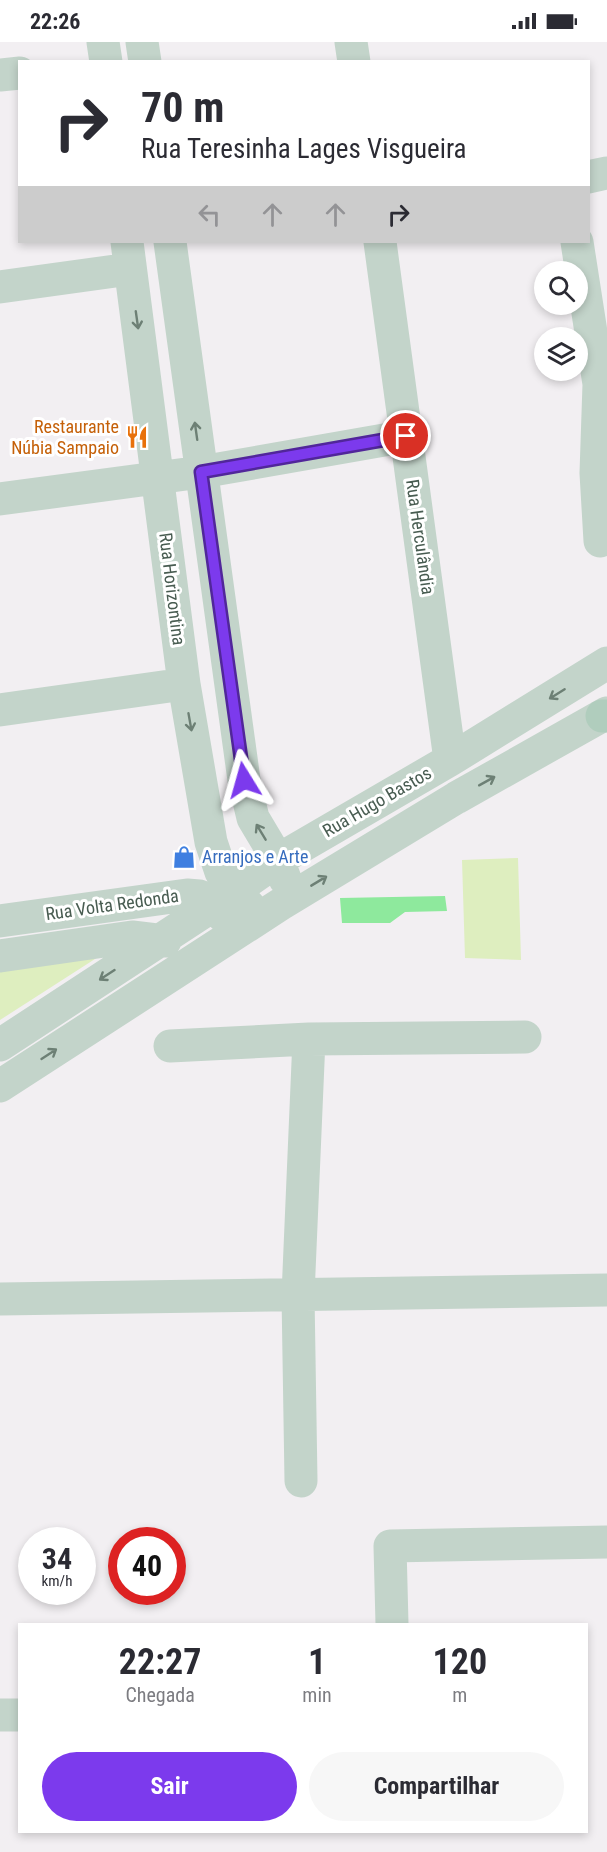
<!DOCTYPE html>
<html lang="pt">
<meta charset="utf-8">
<style>
:root{--surface:#fff;--page:#f7f7f7;--text:#2b2b33;--muted:#7c7c81;--accent:#7c3aed}
body{margin:0;font-family:"Roboto Condensed",sans-serif;background:var(--page);color:var(--text);height:100vh;display:flex;flex-direction:column;font-size:22px;white-space:nowrap}
*{box-sizing:border-box;margin:0}
p{font-size:20px;color:var(--muted)}
.icon{flex:none;width:33px;height:33px;fill:none;stroke:currentColor;stroke-width:2;stroke-linecap:round;stroke-linejoin:round}
.map{position:relative;flex:1;overflow:hidden}
.drawer{position:absolute;left:18px;top:1581px;width:570px;height:210px;display:flex;flex-direction:column;background:var(--surface);border-radius:0px;box-shadow:0 3px 9px #0003}
.drawer>*{flex:none}
.top-card{position:absolute;left:18px;top:18px;width:572px;height:183px;border-radius:0px;box-shadow:0 3px 9px #0003;background:#fff;color:var(--text);overflow:hidden}
.tools{position:absolute;left:534px;top:219px;display:grid;gap:12px}
.tools a{display:grid;place-items:center;width:54px;height:54px;border-radius:50%;background:var(--surface);box-shadow:0 3px 9px #0003;font-size:30px}
.speed{position:absolute;left:18px;top:1485px;display:flex;gap:12px;font-size:30px;font-weight:700;text-align:center}
.speed>*{display:grid;place-content:center;width:78px;height:78px;border-radius:50%;background:var(--surface);box-shadow:0 3px 9px #0003;line-height:1}
.speed small{font-size:15px;font-weight:400}
.speed .limit{border:9px solid #d22;background:#fff;color:#111}
.pin{position:absolute;display:grid;place-items:center;width:51px;height:51px;color:#fff;margin:-26px;border:3px solid #fff;border-radius:50%;box-shadow:0 2px 6px #0007}
.me{position:absolute;width:66px;margin:-33px;rotate:352deg;stroke-linejoin:round;filter:drop-shadow(0 0 4px #0008)}
.turn{display:flex;align-items:center;gap:21px;height:126px;padding:0 24px;font-size:27px}
.turn .icon{width:78px;height:78px;stroke-width:2.5}
.turn b{display:block;font-size:42px;line-height:51px}
.lanes{display:flex;align-items:center;height:57px;padding:0 24px;background:#0003;justify-content:center;gap:30px;direction:ltr}
.lanes .off{opacity:.35}
.eta{display:flex;justify-content:space-evenly;align-items:center;height:102px;text-align:center}
.eta b{font-size:36px;font-weight:700;line-height:42px}
.button{display:flex;gap:12px;margin-top:auto;padding:12px 24px}
.button a{flex:1;height:69px;border-radius:36px;background:var(--accent);color:#fff;font-size:24px;font-weight:700;line-height:69px;text-align:center}
.button a+a{background:var(--page);color:var(--text)}
.status{display:flex;justify-content:space-between;align-items:center;height:42px;padding:0 30px;background:var(--surface);direction:ltr}
.status svg{height:16px;fill:currentColor}
.map>svg:first-child{display:block}
</style>
<div class="status"><b>22:26</b><svg viewBox="0 0 49 12"><path d="M0 12V9h3v3zM5 12V6h3v6zM10 12V3h3v9zM15 12V0h3v12zM26 1h20v11H26zM47 4h2v5h-2z"/></svg></div>
<div class="map">
<svg width="607" height="1810" viewBox="0 0 607 1810">
<rect width="100%" height="100%" fill="#f2eff2"/>
<path fill="#deeebf" d="M518 816 521 918 465 916 462 818Z
M109 908 0 978V923Z"/>
<path fill="#8ee99d" d="M445 854 447 869 405 870 390 881H342L340 856Z"/>
<g fill="none" stroke-linecap="round" stroke-linejoin="round">
<path stroke="#c3d4ca" stroke-width="33" d="M103 0 106 20
M142 0 145 20
M351 0 354 20
M0 33 20 31
M588 135 607 131
M127 200 184 642 211 800 221 830 233 849 249 864
M170 200 244 738 253 776 278 818 285 837
M380 200 450 718
M577 200 599 342 596 431 600 499
M0 245 130 227
M0 457 201 430 407 394
M0 668 184 642
M0 879 187 853 199 854 217 861 222 873
M0 914 132 895 165 899
M0 1003 217 861 278 818 450 718 607 621
M170 1004 309 997 525 995
M0 1044 281 862 456 756 607 671
M0 1257 607 1248
M301 1439 298 1253 309 997
M392 1582 390 1504 607 1500
M0 1673H20"/>
<path stroke="#b0cdbd" stroke-width="33" d="M602 674H607"/>
</g>
<defs><path id="oneway-shaft" d="M-6 0H5M1.5-3L5.5 0L1.5 3" fill="none" stroke-width="1.6" stroke-linecap="round" stroke-linejoin="round" transform="scale(1.5)"/></defs>
<g stroke="#6d8075">
<use href="#oneway-shaft" transform="translate(137 278) rotate(82)"/>
<use href="#oneway-shaft" transform="translate(196 389) rotate(-98)"/>
<use href="#oneway-shaft" transform="translate(557 652) rotate(148)"/>
<use href="#oneway-shaft" transform="translate(190 680) rotate(80)"/>
<use href="#oneway-shaft" transform="translate(487 739) rotate(-29)"/>
<use href="#oneway-shaft" transform="translate(261 790) rotate(-121)"/>
<use href="#oneway-shaft" transform="translate(319 839) rotate(-31)"/>
<use href="#oneway-shaft" transform="translate(107 933) rotate(147)"/>
<use href="#oneway-shaft" transform="translate(49 1012) rotate(-33)"/>
</g>
<g fill="none" stroke-linecap="round" stroke-linejoin="round">
<g stroke="#51269a" stroke-width="15">
<path id="route" d="M244 738 201 430 406 394"/>
</g>
<use href="#route" stroke="#7c3aed" stroke-width="10"/>
</g>
<defs>
<g id="restaurant-bare" transform="scale(1.8)"><path d="M-5-6h1v4h1v-4h1v4h1v-4h1v5L-1.5 .5V6h-2V.5L-5-1ZM5-6V6H3V1.5H1.5Q1.5-4 5-6Z" fill="#e8710a" stroke="#fff" stroke-width="2.5" paint-order="stroke"/></g>
<g id="shop-bare" transform="scale(1.8)"><path d="M-5-2.5h2.3a2.7 3.5 0 0 1 5.4 0H5L5.5 6h-11ZM-1.5-2.5h3a1.5 2.3 0 0 0-3 0Z" fill="#3f7fe0" stroke="#fff" stroke-width="2.5" paint-order="stroke"/></g>
</defs>
<g fill-rule="evenodd">
<use href="#restaurant-bare" x="137" y="395"/>
<use href="#shop-bare" x="184" y="815"/>
</g>
<g text-anchor="middle" stroke-width="6" stroke-linejoin="round" paint-order="stroke">
<g font-size="18" fill="#c56008" stroke="#fff" text-anchor="end">
<text x="119" y="391">Restaurante<tspan x="119" dy="21">Núbia Sampaio</tspan></text>
</g>
<g font-size="18" fill="#485c51" stroke="#fff">
<text transform="translate(420 495) rotate(82)" y="6">Rua Herculândia</text>
<text transform="translate(172 547) rotate(83)" y="6">Rua Horizontina</text>
<text transform="translate(377 760) rotate(-30)" y="6">Rua Hugo Bastos</text>
<text transform="translate(112 863) rotate(-8)" y="6">Rua Volta Redonda</text>
</g>
<g font-size="18" fill="#366cbe" stroke="#fff" text-anchor="start">
<text x="202" y="821">Arranjos e Arte</text>
</g>
</g>
</svg>
<div class="tools">
<a><svg class="icon" aria-label="search" viewBox="0 0 24 24"><circle cx="10" cy="10" r="6"/><path d="M15 15l6 6"/></svg></a>
<a><svg class="icon" aria-label="layers" viewBox="0 0 24 24"><path d="M12 4l9 5-9 5-9-5zM3 14l9 5 9-5"/></svg></a>
</div>
<div class="speed"><div>34<small>km/h</small></div><div class="limit">40</div></div>
<div class="pin" style="left:406px;top:394px;background:#d93025"><svg class="icon" aria-label="arrive" viewBox="0 0 24 24"><path d="M6 21V4h12l-3 4 3 4H6"/></svg></div>
<svg class="me" style="left:244px;top:738px" viewBox="-20 -20 40 40"><path d="M0-17L14 15 0 8-14 15z" fill="#7c3aed" stroke="#fff" stroke-width="4"/></svg>
<div class="top-card">
<div class="turn"><svg class="icon" aria-label="right" viewBox="0 0 24 24"><path d="M7 20v-9h11M14 6l5 5-5 5"/></svg><div><b>70 m</b>Rua Teresinha Lages Visgueira</div></div>
<div class="lanes"><svg class="icon off" aria-label="left" viewBox="0 0 24 24"><path d="M17 20v-9H6M10 6l-5 5 5 5"/></svg><svg class="icon off" aria-label="ahead" viewBox="0 0 24 24"><path d="M12 20V5M6 11l6-6 6 6"/></svg><svg class="icon off" aria-label="ahead" viewBox="0 0 24 24"><path d="M12 20V5M6 11l6-6 6 6"/></svg><svg class="icon" aria-label="right" viewBox="0 0 24 24"><path d="M7 20v-9h11M14 6l5 5-5 5"/></svg></div>
</div>
<section class="drawer">
<div class="eta">
<div><b>22:27</b><p>Chegada</p></div>
<div><b>1</b><p>min</p></div>
<div><b>120</b><p>m</p></div>
</div>
<div class="button"><a>Sair</a><a>Compartilhar</a></div>
</section>
</div>
